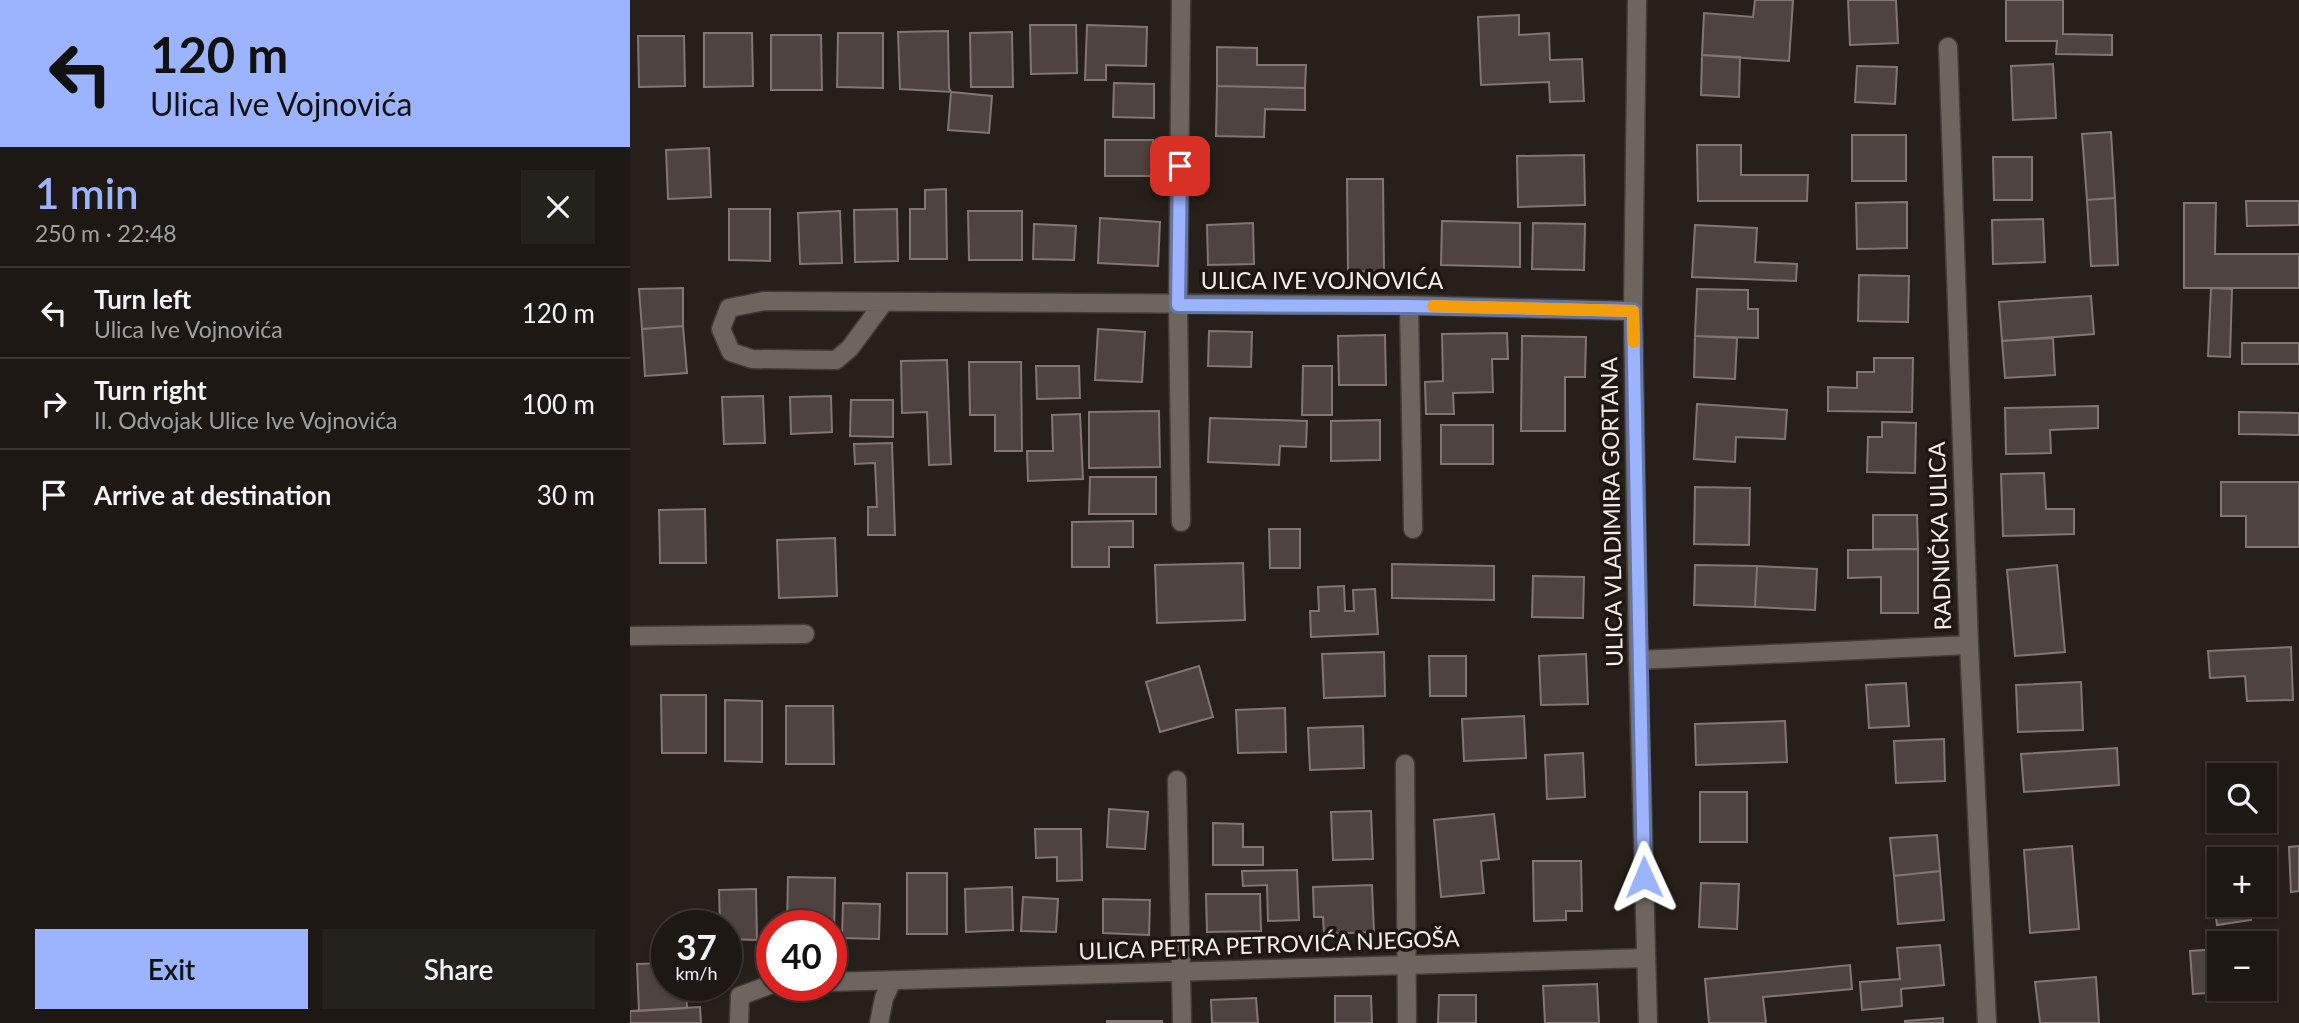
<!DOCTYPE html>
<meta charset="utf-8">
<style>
:root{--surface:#1d1814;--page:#25211d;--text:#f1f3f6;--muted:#a0a0a0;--line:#3b3734;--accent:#9cb4fd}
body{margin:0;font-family:Lato,sans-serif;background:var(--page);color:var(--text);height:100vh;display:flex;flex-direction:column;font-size:26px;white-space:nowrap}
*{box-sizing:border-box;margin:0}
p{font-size:23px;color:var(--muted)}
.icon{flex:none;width:38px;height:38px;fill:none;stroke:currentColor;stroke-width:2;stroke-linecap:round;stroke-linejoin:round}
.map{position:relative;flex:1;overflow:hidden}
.panel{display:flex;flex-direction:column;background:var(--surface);width:630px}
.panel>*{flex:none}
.hud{background:#9cb4fd;color:#111;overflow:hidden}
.fabs{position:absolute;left:1577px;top:763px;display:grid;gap:14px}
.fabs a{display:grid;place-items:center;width:70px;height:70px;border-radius:0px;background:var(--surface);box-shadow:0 2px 5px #0004,0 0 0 2px var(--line);font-size:35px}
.speed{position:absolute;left:21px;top:910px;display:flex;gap:14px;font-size:35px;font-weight:700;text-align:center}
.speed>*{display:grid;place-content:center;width:91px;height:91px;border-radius:50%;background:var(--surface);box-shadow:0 2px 5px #0004,0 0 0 2px var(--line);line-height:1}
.speed small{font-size:18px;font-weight:400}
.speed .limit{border:10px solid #d22;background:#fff;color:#111}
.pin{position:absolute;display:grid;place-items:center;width:60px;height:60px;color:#fff;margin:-30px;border-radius:14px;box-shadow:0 4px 10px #0006}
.me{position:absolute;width:77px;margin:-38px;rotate:359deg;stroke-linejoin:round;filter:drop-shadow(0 0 5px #0008)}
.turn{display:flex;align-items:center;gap:24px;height:147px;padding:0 35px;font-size:32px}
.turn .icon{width:91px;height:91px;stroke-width:2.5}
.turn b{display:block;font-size:49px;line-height:60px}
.round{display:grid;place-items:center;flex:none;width:74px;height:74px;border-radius:0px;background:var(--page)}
.headline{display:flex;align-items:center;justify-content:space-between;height:119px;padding:0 35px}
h1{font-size:42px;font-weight:600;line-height:52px;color:var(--accent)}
.button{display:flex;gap:14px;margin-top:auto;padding:14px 35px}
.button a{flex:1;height:80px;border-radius:0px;background:var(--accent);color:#111;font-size:28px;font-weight:600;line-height:80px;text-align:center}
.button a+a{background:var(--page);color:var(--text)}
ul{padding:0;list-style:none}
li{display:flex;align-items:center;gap:21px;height:91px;padding:0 35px;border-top:2px solid var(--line)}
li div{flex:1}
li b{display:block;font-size:26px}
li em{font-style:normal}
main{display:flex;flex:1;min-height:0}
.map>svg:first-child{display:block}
</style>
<main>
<section class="panel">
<div class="hud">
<div class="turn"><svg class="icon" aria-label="left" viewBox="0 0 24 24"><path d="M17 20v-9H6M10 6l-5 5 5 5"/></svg><div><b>120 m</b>Ulica Ive Vojnovića</div></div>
</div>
<div class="headline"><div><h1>1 min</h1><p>250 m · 22:48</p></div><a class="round"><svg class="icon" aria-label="close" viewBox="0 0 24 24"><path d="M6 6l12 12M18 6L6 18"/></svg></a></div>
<ul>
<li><svg class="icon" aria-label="left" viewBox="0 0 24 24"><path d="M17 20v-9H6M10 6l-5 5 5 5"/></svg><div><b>Turn left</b><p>Ulica Ive Vojnovića</p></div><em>120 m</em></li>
<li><svg class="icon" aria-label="right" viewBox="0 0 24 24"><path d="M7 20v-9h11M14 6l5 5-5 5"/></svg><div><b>Turn right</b><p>II. Odvojak Ulice Ive Vojnovića</p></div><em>100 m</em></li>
<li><svg class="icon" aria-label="arrive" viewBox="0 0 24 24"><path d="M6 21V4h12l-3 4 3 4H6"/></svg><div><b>Arrive at destination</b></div><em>30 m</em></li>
</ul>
<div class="button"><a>Exit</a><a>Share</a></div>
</section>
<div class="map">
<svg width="1669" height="1023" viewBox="0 0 1669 1023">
<rect width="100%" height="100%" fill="#27201a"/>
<path fill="#4f4342" stroke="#827574" stroke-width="2" d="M1125 0H1163L1159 61 1072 55 1074 13 1123 17Z
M1218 0H1266L1268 43 1220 45Z
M1376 0H1433V34L1482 35V55L1426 54 1427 41H1376Z
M889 15V35L919 33 920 60 952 59 954 101 920 102 919 82 851 85 848 17Z
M400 25H446L447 73 401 74Z
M457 25 517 27 516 66 476 65V80H455Z
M318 31 319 88 321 92 270 89 268 32Z
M382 32 383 87H341L340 33Z
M74 33H122L123 86 74 87Z
M208 33H253V88L207 87Z
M141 35H191L192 90H141Z
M8 36H54L55 86 9 87Z
M587 47 627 48V65H676L675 88 587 86Z
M1072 55 1110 57 1109 97 1071 95Z
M1423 64 1426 118 1383 120 1381 66Z
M1227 66 1267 67 1265 104 1225 102Z
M484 83 524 84V118L483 117Z
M587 86 675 88V110L635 109 634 137 586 136Z
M321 92 362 96 359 133 318 130Z
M1481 132 1485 198 1457 200 1452 134Z
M1222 135H1276V181H1222Z
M475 140H523V176H475Z
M1067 145H1111V175H1178L1177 201H1068Z
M79 148 81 197 38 199 36 150Z
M954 155 955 205 888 207 887 156Z
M1363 157H1402V200H1364Z
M717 179H753L754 271 718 272Z
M316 189 317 259H280V209H295V190Z
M1485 198 1488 265 1461 266 1457 200Z
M1616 201H1669V225L1617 226Z
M1277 202V248L1227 249 1226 203Z
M1554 203H1586L1585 254H1669V288H1554Z
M99 209H140V261L99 260Z
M267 209 268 261 225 262 224 210Z
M210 211 212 263 170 264 168 213Z
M338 211H392V260H339Z
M470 218 530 222 528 266 468 263Z
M1413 219 1415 262 1363 264 1362 220Z
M812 221 890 223V267L811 265Z
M623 223 624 264 578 265 577 225Z
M903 223 955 224 954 270 902 269Z
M404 224 446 226 444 260 403 259Z
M1065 225 1127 228 1125 262 1167 264 1166 281 1062 277Z
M1229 275 1279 276 1278 322 1228 321Z
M53 288V326L12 329 9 289Z
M1581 288 1602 289 1600 357 1578 356Z
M1067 289 1118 290V309H1128V338L1065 336Z
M1461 296 1464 334 1372 341 1369 302Z
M53 326 57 373 15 376 12 329Z
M468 329 515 332 512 382 465 380Z
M579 331 622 332 621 367 578 366Z
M877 333 878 359H862L863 392 823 393 824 414H796L795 382 813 381 812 334Z
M755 335 756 385H709L708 336Z
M892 336 956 337 955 377H935V431H891Z
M1065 336 1107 338 1105 379 1064 377Z
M1423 338 1425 375 1375 378 1372 341Z
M1612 343H1669V364H1612Z
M1244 358H1283L1282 412 1198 411V387L1227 388V372H1244Z
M317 360 321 464 299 465 297 412 272 413 271 361Z
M339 362H391L392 451H365V415H340Z
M406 366H449L450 398 407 399Z
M673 366H702V415H672Z
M133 396 135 443 94 444 92 397Z
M201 396 202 432 161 434 160 397Z
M221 400H263V437L220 436Z
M1067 404 1157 410 1155 439 1106 437 1105 462 1064 459Z
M1468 406V428L1420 430 1421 453 1376 454 1375 408Z
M529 411 530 467 459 468V412Z
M1609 412 1669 413V435L1609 434Z
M450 414 453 479 398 481 397 451H423L422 415Z
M580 418 677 421 676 447 650 446 649 465 578 462Z
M750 420V460L701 461V421Z
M1252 422 1286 423 1285 473 1237 472 1238 437H1252Z
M811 425H863V464H811Z
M262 443 265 535H238V507H247L245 463 225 464 224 444Z
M1414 473 1416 509H1444V534L1373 536 1371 474Z
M460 477H526V514H459Z
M1591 482H1669V547H1616V516H1591Z
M1065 487 1120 488 1119 545 1064 544Z
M75 509 76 563H30L29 510Z
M1243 515H1287L1288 549H1243Z
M503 521V547H479V567H442V522Z
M639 529H670V568H640Z
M205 538 207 596 149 598 147 540Z
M1288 549V613H1251V577L1218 578V550Z
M613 563 615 620 527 623 525 565Z
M762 564 864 566V600L762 598Z
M1065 565 1127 566 1125 607 1064 605Z
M1427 565 1435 652 1385 656 1377 570Z
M1127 566 1187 569 1185 610 1125 607Z
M903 576 954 577 953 618 902 617Z
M714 586 715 611H724L723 590 745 589 748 634 681 637 680 611H689L688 587Z
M1661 647 1663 700 1617 701 1615 676 1580 678 1578 651Z
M754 652 755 696 694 698 692 654Z
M956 654 958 704 911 705 909 656Z
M799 656H836V696H800Z
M569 666 583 717 530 732 516 682Z
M1451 682 1453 730 1388 732 1386 685Z
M1276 683 1279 726 1239 728 1236 685Z
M31 695H76V753H32Z
M95 700 132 701V762L95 761Z
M156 706H203L204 764H156Z
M655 708 656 752 608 753 606 710Z
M894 716 896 758 834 761 832 719Z
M1155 721 1157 762 1066 765 1065 724Z
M733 726 734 768 680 770 678 728Z
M1314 739 1315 781 1266 783 1264 741Z
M1487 748 1489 785 1394 792 1391 754Z
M953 753 955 797 917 799 915 755Z
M1070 792H1117V842H1070Z
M479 809 518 812 515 849 477 847Z
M741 811 743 859 703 860 701 812Z
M864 814 869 859 851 861 854 893 811 897 804 820Z
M583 823 613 824V847H633V865H583Z
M405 829H451L452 880 427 881V857L406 858Z
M1307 835 1310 871 1264 876 1260 838Z
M1442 846 1449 929 1400 933 1394 850Z
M1669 846V891L1661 892 1659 847Z
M903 861H951L952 911H936V920L904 921Z
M667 870 669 920 638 921 637 885 613 886 612 871Z
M1310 871 1314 920 1268 924 1264 876Z
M277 873H317V934H277Z
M158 877 205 878 204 941H201V926H157Z
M1071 883 1109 884 1107 929 1069 927Z
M742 885 744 932 694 934 693 917H684L683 887Z
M382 887 383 930 336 932 335 889Z
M126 889 127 940 96 939V926H90L89 890Z
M576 894H630L631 931 577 932Z
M1583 896H1589V905H1619L1621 920 1587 925Z
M393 897 428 899 426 932 391 931Z
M473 899 520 900 519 935 473 933Z
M213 903 250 904 249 939 212 938Z
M1310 945 1314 985 1271 989 1272 1006 1232 1010 1230 982 1270 979 1267 948Z
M1589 949V989H1612V991L1563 994 1560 951Z
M37 963V985H56L57 1008 9 1011 7 964Z
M1220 965 1222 989 1133 997 1136 1023H1079L1075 979Z
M1466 977 1469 1023H1410L1405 982Z
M967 984 969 1023H915L913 986Z
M809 995H846V1023H808Z
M705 996H741L742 1023H705Z
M626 998 628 1023H582L581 1000Z
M70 1007 71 1023H0V1011Z
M1313 1018V1023H1275V1021Z
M477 1021H532V1023H477Z"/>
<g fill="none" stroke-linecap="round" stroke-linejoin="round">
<g stroke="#423b37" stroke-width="21">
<path id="minor" d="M551 0 548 305 551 522
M1318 47 1339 645 1357 1023
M254 302 220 348 206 360 122 359 101 352 91 329 99 308 134 301 779 305 1003 311
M779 305 783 529
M0 636 175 634
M1008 660 1339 645
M775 764 777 1023
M547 780 552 1023
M201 982 1016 958
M109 1023 110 996 142 984
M249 1023 254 998 262 981"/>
</g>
<g stroke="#423b37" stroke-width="21">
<path id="tertiary" d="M1007 0 1003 311 1008 660 1018 1023"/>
</g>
<use href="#minor" stroke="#6e655e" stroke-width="18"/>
<use href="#tertiary" stroke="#6e655e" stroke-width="18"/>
</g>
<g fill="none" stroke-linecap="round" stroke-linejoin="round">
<g stroke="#6575a4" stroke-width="18">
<path id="route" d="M550 166 548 305 779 306 1003 311 1014 877"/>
</g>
<use href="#route" stroke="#9cb4fd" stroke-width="12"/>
<path stroke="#f59e0b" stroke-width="12" d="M803 306 1003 311 1004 342"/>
</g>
<g text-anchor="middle" stroke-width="7" stroke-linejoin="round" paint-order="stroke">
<g font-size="23" fill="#f4eeea" stroke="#1d1611">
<text x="692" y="289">ULICA IVE VOJNOVIĆA</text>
<text transform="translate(982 512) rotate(-91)" y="8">ULICA VLADIMIRA GORTANA</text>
<text transform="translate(1310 536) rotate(-92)" y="8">RADNIČKA ULICA</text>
<text transform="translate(639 945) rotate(-2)" y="8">ULICA PETRA PETROVIĆA NJEGOŠA</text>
</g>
</g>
</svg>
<div class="fabs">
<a><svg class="icon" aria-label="search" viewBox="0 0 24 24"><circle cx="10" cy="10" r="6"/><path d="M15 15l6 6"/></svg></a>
<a>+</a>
<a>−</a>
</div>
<div class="speed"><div>37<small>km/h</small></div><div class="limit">40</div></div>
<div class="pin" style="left:550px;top:166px;background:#d93025"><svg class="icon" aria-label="arrive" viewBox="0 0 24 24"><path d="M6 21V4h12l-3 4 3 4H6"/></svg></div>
<svg class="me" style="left:1014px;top:877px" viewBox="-20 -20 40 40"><path d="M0-17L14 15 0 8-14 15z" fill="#9cb4fd" stroke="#fff" stroke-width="4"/></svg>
</div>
</main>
